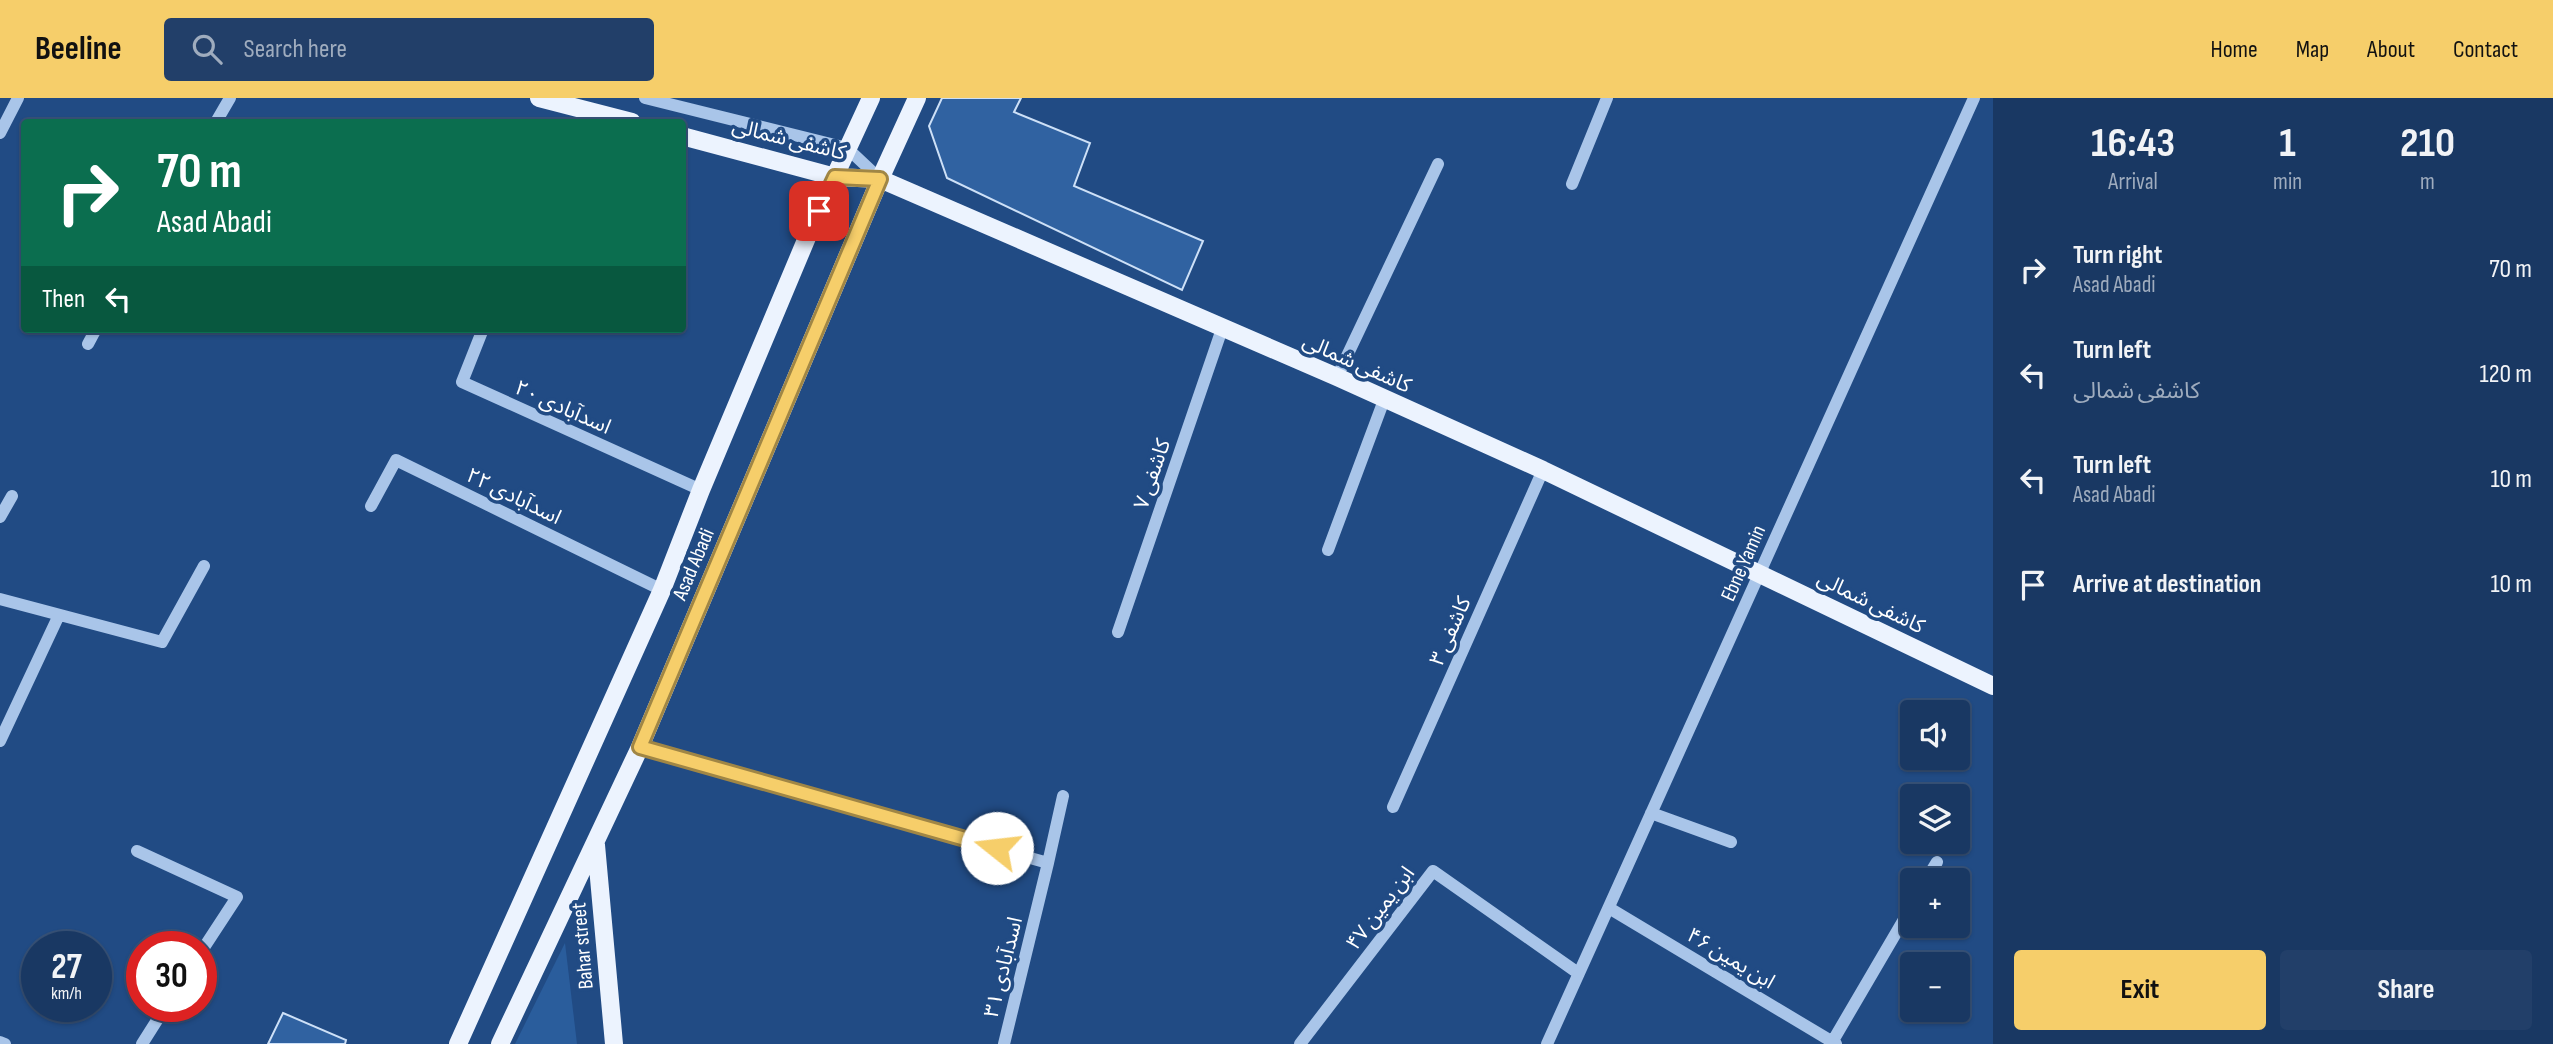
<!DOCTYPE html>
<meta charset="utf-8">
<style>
:root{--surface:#193863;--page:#223f69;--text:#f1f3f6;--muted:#9facbe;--line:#375278;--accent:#f6ce6a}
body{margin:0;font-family:"Sofia Sans Condensed","Noto Sans Arabic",sans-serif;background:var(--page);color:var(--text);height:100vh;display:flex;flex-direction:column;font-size:26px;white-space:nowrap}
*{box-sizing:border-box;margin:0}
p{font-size:23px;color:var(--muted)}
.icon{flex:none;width:38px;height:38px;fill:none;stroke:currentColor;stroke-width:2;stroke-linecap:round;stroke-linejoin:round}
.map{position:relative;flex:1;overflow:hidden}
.side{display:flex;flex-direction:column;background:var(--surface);width:560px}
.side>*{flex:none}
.banner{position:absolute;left:21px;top:21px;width:665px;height:214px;border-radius:7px;box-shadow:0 2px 5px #0004,0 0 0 2px var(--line);background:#0b6e4f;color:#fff;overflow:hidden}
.buttons{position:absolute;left:1900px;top:602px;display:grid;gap:14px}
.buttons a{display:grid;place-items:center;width:70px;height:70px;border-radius:7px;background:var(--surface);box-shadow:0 2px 5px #0004,0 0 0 2px var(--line);font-size:35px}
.speed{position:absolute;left:21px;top:833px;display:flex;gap:14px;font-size:35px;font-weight:700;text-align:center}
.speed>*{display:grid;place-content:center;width:91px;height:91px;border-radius:50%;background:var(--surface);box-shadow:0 2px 5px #0004,0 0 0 2px var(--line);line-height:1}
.speed small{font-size:18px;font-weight:400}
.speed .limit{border:10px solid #d22;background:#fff;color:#111}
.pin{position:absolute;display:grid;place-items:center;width:60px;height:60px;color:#fff;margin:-30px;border-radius:14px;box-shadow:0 4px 10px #0006}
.me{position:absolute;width:77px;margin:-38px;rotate:286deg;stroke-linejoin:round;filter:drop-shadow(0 0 5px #0008)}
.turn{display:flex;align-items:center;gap:24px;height:147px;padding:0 21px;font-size:32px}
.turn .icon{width:91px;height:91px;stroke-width:2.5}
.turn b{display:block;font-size:49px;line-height:60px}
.then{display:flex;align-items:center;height:66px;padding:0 21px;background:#0003;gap:14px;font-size:26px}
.eta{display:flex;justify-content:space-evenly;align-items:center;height:119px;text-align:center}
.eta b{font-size:42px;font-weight:700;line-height:49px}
.primary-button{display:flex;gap:14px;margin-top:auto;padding:14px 21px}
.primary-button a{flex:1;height:80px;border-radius:7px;background:var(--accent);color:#111;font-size:28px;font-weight:700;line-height:80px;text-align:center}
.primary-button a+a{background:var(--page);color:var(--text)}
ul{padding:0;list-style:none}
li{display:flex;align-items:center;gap:21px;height:105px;padding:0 21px}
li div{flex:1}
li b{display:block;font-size:26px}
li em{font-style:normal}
header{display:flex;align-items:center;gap:42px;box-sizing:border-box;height:98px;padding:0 35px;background:var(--accent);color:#111}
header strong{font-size:33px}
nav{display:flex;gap:38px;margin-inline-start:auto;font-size:24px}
.search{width:490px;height:63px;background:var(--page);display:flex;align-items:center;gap:18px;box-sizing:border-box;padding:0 24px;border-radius:7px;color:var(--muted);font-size:26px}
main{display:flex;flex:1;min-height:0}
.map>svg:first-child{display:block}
</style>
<header>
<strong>Beeline</strong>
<div class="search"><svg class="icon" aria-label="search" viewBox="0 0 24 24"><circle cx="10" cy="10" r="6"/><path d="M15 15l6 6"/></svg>Search here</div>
<nav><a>Home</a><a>Map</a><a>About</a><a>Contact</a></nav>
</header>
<main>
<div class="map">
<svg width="1993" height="946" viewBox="0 0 1993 946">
<rect width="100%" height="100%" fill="#214b84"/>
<path fill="#2a5d9c" d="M565 845 577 946H515Z"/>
<path fill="#3062a1" stroke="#cde0f7" stroke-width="2" d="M942 0H1021L1014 14 1090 45 1074 88 1203 143 1182 192 947 80 929 28Z
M283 915 346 942 345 946H268Z"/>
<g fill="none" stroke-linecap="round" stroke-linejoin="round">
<path stroke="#a9c5e9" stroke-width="12" d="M645 0 847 50 880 81
M216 24 230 0
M0 35 18 0
M1572 86 1607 0
M483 231 462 284 701 392
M88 246 96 231
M1337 279 1438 66
M371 408 396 362 662 492
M0 419 12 398
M1328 452 1384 302
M0 501 162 544 204 468
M1118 534 1222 231
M0 643 59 517
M640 649 1048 765 1004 946
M1393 709 1543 372
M1651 715 1731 744
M137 753 237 799 201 854
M1048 765 1063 698
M1926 782 1937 764
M1609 810 1836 946
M0 944 5 946
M142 946 166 908
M1300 946 1433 773 1578 875
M1547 946 1974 0
M1831 946 1913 806"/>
<path stroke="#ecf3fe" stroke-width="18" d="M539 0 632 24
M682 38 835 79 880 81 1337 279 1543 372 1993 588
M596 747 614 946
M458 946 662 492 701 392 811 130 871 0
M500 946 640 649 880 81 917 0"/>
</g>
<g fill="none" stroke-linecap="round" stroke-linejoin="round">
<g stroke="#a08645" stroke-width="18">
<path id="route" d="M819 113 835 79 880 81 640 649 997 750"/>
</g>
<use href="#route" stroke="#f6ce6a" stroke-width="12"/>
</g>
<g text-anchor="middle" stroke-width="7" stroke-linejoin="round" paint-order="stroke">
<g font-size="21" fill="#fff" stroke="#214b84">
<text transform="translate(789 41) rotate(14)" y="7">کاشفی شمالی</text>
<text transform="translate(1357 265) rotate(24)" y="7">کاشفی شمالی</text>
<text transform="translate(563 309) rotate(24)" y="7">اسدآبادی ۲۰</text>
<text transform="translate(1152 376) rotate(-71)" y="7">کاشفی ۷</text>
<text transform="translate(514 398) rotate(26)" y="7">اسدآبادی ۲۲</text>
<text transform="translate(1743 465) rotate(-66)" y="7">Ebne Yamin</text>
<text transform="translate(693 466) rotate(-67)" y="7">Asad Abadi</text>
<text transform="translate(1871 504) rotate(26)" y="7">کاشفی شمالی</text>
<text transform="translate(1450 533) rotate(-66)" y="7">کاشفی ۳</text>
<text transform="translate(1380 810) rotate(-53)" y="7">ابن یمین ۴۷</text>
<text transform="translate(582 848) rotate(-95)" y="7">Bahar street</text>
<text transform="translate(1731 860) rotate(31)" y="7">ابن یمین ۴۶</text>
<text transform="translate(1003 869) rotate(-76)" y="7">اسدآبادی ۳۱</text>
</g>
</g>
</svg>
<div class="buttons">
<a><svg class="icon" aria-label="sound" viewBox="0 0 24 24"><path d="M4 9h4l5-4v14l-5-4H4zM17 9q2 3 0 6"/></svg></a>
<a><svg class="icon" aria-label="layers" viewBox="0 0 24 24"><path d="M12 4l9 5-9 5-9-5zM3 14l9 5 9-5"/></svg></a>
<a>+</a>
<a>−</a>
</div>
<div class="speed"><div>27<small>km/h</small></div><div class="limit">30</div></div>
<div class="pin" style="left:819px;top:113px;background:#d93025"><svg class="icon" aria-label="arrive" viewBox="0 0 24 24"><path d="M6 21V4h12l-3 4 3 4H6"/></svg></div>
<svg class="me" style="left:997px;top:750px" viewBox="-20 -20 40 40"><circle r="19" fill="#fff"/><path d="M0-13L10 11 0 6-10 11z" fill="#f6ce6a"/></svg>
<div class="banner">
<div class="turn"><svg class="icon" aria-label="right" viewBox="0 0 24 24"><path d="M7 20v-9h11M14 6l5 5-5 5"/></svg><div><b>70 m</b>Asad Abadi</div></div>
<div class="then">Then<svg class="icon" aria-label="left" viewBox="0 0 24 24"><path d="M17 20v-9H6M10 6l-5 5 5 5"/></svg></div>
</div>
</div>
<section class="side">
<div class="eta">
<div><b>16:43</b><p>Arrival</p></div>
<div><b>1</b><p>min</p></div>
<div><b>210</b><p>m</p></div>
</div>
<ul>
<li><svg class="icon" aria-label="right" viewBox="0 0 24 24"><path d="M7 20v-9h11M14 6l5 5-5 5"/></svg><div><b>Turn right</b><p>Asad Abadi</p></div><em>70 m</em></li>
<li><svg class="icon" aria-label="left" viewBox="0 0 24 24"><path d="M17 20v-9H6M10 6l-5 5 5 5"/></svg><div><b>Turn left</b><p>کاشفی شمالی</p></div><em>120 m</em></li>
<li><svg class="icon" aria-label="left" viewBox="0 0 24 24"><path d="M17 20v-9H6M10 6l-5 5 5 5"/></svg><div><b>Turn left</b><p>Asad Abadi</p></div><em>10 m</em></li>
<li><svg class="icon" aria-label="arrive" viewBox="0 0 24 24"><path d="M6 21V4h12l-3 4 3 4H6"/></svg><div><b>Arrive at destination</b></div><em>10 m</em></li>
</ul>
<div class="primary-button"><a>Exit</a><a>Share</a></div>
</section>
</main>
